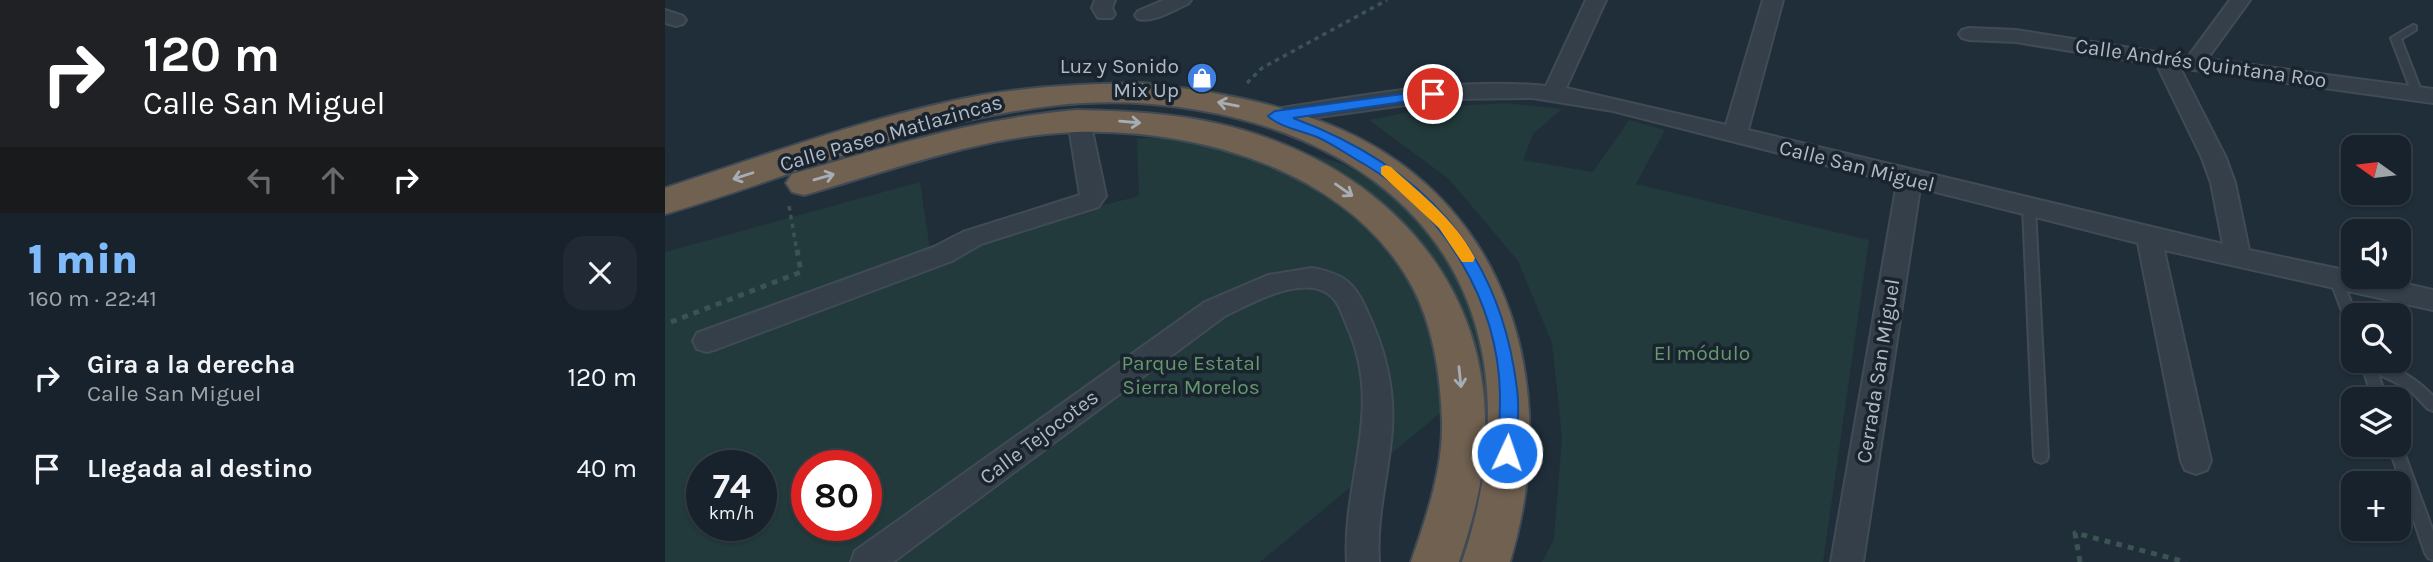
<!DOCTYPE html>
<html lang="es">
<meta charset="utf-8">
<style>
:root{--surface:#18222c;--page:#212a34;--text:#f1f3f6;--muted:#9fa4a9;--line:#363f48;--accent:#7fbbfb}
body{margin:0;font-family:Karla,sans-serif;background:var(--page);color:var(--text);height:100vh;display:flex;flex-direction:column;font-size:26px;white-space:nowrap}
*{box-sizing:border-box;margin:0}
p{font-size:23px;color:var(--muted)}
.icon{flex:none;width:38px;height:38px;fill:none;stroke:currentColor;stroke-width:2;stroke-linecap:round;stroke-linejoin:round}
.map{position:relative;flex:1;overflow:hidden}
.details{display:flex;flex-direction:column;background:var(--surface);width:665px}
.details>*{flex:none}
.top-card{background:#202124;color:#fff;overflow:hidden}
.needle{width:46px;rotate:284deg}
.buttons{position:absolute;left:1676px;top:135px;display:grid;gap:14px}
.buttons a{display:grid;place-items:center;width:70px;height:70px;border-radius:14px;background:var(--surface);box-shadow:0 2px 5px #0004,0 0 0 2px var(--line);font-size:35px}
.speed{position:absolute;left:21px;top:450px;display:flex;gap:14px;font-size:35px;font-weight:700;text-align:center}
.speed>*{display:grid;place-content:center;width:91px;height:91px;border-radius:50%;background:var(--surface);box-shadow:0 2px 5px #0004,0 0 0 2px var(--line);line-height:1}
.speed small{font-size:18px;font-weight:400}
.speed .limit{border:10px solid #d22;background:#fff;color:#111}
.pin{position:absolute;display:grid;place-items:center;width:60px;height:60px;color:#fff;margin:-30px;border:4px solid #fff;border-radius:50%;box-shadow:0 2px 7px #0007}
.me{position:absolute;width:77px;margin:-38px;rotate:3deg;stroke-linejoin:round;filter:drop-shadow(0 0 5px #0008)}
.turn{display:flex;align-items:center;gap:24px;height:147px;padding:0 28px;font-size:32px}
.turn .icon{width:91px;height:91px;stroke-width:2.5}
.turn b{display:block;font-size:49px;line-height:60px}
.lanes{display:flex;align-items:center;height:66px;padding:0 28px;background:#0003;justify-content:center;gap:35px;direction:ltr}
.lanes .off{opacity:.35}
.round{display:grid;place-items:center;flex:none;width:74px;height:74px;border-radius:21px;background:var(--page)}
.overview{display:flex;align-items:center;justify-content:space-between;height:119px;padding:0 28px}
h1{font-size:42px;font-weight:800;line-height:52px;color:var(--accent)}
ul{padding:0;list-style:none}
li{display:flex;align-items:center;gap:21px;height:91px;padding:0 28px}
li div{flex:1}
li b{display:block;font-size:26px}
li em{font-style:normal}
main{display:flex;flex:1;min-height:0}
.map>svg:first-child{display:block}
</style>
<main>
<section class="details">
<div class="top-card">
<div class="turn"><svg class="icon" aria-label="right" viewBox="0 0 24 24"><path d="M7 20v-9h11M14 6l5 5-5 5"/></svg><div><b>120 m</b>Calle San Miguel</div></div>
<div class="lanes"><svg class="icon off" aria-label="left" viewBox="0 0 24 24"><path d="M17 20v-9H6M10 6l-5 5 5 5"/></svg><svg class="icon off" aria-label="ahead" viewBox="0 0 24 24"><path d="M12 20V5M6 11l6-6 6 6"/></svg><svg class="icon" aria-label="right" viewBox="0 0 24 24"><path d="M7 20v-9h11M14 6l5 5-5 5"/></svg></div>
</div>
<div class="overview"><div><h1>1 min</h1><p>160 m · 22:41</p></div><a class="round"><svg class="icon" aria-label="close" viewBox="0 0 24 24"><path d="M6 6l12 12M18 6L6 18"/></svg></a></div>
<ul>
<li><svg class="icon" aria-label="right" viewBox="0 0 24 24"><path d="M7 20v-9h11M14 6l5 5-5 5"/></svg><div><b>Gira a la derecha</b><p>Calle San Miguel</p></div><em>120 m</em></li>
<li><svg class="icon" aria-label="arrive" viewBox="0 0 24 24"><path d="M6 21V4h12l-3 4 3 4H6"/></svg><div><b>Llegada al destino</b></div><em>40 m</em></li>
</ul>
</section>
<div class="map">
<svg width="1768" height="562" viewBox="0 0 1768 562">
<rect width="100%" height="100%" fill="#202e3a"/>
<path fill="#223a3b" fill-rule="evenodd" d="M840 103 897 109 868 134 858 160 928 172 964 120 1000 130 971 184 1204 240 1158 562H877L889 539 897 437 887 343 853 261 784 179 704 120 770 107Z
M472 138 598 141 678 164 750 208 849 352 595 562H0V252L255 182 265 250 474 196ZM37 466H96V525H37ZM142 466H201V525H142Z"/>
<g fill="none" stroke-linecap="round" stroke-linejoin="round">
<g stroke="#404b56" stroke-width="4">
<path id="lane" d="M1748 25 1751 26V30L1736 39 1757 93 1752 96 1747 93 1726 38Z
M1364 204 1370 208 1383 457 1381 461 1376 463 1371 461 1369 457 1358 208Z
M1671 274 1677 279 1691 315H1689V332L1684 331 1683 327 1665 279Z
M1695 360C1722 360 1750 377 1768 396V411L1763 409 1744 389 1713 374 1722 399H1708Z
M1734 439 1768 531V560L1763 558 1760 553 1723 444H1734Z"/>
</g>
<g stroke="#404b56" stroke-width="4">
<path id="street" d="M430 0H450L447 8 450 14 447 18H433L427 8Z
M499 0H526L523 4C508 10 489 23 473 19L470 15 473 11Z
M921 0H941L901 88 1061 125 1098 0H1118L1083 130 1558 244 1546 183 1537 158 1492 65 1351 42 1304 40 1297 38 1294 34 1297 30 1304 28 1351 30 1523 57 1565 0H1585L1542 59 1768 89V103L1515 68 1561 158 1570 183 1584 250 1689 272V276H1707L1768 290V310L1499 250 1546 461 1542 470 1531 474 1520 470 1516 461 1473 243 1255 188 1198 562H1166L1232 183 948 111 868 98 783 99 610 123 602 121 599 116 602 111 610 109C699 96 790 77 881 86Z
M0 10 18 16 21 20 18 24 11 26 0 23Z
M414 114 422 116 425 121 441 196 433 207 316 244 287 261 52 349 42 352 32 349 28 341 32 333 269 247 298 232 415 195 403 121 406 116Z
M647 268C685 275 691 286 706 320 723 358 731 398 726 440 722 481 711 520 714 562H682C677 478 720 411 682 326 678 317 675 305 668 298 643 271 586 303 560 316L228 562H186L190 551 540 302 603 275Z"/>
</g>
<g stroke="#3f4a55" stroke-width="4">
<path id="highway" d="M477 83C545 91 614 102 677 130 849 207 896 393 845 562H797C865 360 801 187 590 123 527 105 458 98 393 105 251 121 135 174 0 214V188C104 154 209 115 317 95 370 86 423 84 477 83Z
M412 110C460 111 507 113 554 124 707 159 826 273 820 438 819 481 807 522 794 562H746C761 518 778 470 777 423 776 378 769 330 749 290 688 172 535 128 412 132 318 135 228 170 139 195L127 192 121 183 127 174C221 147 314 118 412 110Z"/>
</g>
<path stroke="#3b5353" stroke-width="3.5" stroke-dasharray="4.5 4.5" stroke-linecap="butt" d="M582 83 597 68 722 0
M124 206 131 246"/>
<path stroke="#3b5353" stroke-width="5" stroke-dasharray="6 6" stroke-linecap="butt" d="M6 322 136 272 131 244
M1415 562 1410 533 1521 562"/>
<use href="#lane" fill="#343f4a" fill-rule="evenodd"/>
<use href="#street" fill="#343f4a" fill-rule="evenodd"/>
<use href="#highway" fill="#706151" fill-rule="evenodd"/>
</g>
<defs><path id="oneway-shaft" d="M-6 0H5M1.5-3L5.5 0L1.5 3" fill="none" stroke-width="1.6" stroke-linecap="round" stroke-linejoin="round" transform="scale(1.75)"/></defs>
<g stroke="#a6adb4">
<use href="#oneway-shaft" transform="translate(563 104) rotate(-169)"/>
<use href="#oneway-shaft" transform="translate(465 122) rotate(5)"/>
<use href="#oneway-shaft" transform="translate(78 176) rotate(162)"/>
<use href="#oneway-shaft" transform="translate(159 177) rotate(-16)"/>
<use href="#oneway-shaft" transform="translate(679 190) rotate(35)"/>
<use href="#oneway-shaft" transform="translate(795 377) rotate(84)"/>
</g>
<path fill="#1a73e8" stroke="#114b97" stroke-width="2" d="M768 90 772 91V97L628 118C757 166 835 249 852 389 855 410 852 433 851 453L849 459 842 461 836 459 833 453C834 434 835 414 835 394 833 301 778 210 699 164 683 155 668 144 652 137 637 131 614 127 603 116L610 111Z"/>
<path fill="#f59e0b" d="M721 165 726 167C757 195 791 221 810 258L808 262H797L774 228 716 174V167Z"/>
<defs>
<g id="shop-disc" transform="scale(1.575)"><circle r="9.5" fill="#3f7fe0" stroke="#1a242f"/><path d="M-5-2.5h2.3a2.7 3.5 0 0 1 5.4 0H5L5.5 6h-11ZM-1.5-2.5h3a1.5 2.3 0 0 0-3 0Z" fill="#fff"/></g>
</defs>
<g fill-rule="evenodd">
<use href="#shop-disc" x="537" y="78"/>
</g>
<g text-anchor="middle" stroke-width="7" stroke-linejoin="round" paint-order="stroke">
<g font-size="21" fill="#afbac6" stroke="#1a242f">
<text transform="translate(1536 63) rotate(8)" y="7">Calle Andrés Quintana Roo</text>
<text transform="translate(226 133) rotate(-16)" y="7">Calle Paseo Matlazincas</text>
<text transform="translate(1192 166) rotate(14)" y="7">Calle San Miguel</text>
<text transform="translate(1213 371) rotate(-81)" y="7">Cerrada San Miguel</text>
<text transform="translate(374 437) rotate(-37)" y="7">Calle Tejocotes</text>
</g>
<g font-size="21" fill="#afbac6" stroke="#1a242f" text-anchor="end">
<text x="514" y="73">Luz y Sonido<tspan x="514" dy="24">Mix Up</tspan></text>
</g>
<g font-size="21" fill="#65986c" stroke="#1a242f">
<text x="1037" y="360">El módulo</text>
<text x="526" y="370">Parque Estatal<tspan x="526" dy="24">Sierra Morelos</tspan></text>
</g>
</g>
</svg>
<div class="buttons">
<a><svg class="needle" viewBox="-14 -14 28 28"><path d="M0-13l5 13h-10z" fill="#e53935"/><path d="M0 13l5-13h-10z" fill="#9fa4a9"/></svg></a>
<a><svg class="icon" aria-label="sound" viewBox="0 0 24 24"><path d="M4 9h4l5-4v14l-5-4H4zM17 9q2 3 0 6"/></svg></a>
<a><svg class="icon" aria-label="search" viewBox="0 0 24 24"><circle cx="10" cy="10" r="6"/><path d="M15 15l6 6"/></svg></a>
<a><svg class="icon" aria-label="layers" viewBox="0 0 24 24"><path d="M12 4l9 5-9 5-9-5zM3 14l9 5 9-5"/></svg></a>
<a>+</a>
</div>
<div class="speed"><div>74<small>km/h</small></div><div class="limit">80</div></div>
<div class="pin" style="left:768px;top:94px;background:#d93025"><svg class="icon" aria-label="arrive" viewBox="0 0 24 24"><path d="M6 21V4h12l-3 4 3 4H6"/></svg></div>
<svg class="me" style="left:842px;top:453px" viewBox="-20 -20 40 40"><circle r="17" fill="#1a73e8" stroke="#fff" stroke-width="3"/><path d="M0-11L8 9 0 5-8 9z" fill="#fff"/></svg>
</div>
</main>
